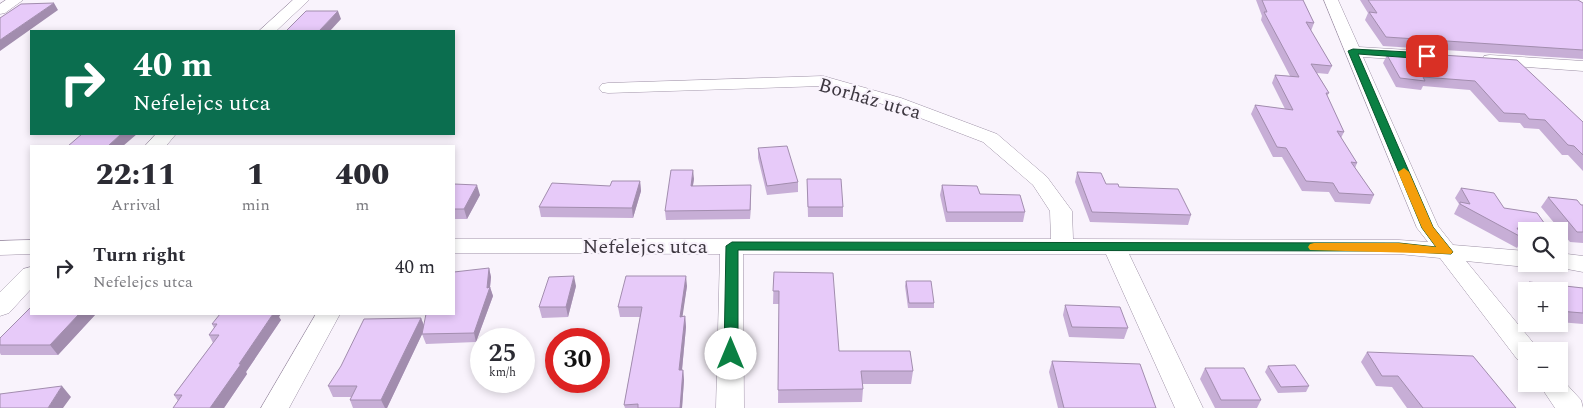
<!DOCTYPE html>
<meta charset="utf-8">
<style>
:root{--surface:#fff;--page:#f2f2f3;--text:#2b2b33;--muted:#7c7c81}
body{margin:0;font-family:Spectral,serif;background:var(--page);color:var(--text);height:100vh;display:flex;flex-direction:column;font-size:19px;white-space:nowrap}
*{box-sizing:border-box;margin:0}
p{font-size:16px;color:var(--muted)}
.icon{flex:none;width:28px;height:28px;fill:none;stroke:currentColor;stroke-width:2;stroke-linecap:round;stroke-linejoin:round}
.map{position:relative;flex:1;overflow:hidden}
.drawer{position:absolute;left:30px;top:145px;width:425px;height:170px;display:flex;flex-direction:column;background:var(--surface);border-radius:0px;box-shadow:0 2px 8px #0003}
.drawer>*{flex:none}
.top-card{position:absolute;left:30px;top:30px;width:425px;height:105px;border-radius:0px;box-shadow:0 2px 8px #0003;background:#0b6e4f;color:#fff;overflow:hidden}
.controls{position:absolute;left:1518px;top:222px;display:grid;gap:10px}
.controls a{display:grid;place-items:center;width:50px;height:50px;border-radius:0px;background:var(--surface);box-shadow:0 2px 8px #0003;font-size:25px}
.speed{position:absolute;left:470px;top:328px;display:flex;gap:10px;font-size:25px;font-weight:700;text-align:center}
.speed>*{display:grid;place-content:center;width:65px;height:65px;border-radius:50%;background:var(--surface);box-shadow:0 2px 8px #0003;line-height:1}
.speed small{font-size:12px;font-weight:400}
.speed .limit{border:8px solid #d22;background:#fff;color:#111}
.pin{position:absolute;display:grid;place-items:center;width:42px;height:42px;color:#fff;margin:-21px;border-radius:10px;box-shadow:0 2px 8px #0006}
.me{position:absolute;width:55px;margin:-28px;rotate:0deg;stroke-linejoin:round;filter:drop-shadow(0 0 4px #0008)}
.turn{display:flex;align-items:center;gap:18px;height:105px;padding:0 20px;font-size:22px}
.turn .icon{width:65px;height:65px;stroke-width:2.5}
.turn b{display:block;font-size:35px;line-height:42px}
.eta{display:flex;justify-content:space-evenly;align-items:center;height:85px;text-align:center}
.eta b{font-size:30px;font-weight:800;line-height:35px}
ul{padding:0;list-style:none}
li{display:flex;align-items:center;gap:15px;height:75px;padding:0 20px}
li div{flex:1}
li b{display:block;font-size:19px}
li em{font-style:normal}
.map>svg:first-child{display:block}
</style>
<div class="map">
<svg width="1583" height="408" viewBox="0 0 1583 408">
<rect width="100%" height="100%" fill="#f9f3fc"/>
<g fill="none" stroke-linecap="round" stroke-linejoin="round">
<g stroke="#9f92a7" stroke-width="1">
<path id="minor" d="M6 0H23L5 13 0 14V4Z
M293 0H309L276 31H259Z
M1324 0H1338L1359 47 1425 51 1431 53 1433 56 1431 59 1425 61 1363 57 1438 226 1453 245 1526 251V264H1535L1526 267 1466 261 1535 345 1539 351H1526V362L1517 359 1440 258 1399 254H1129L1203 408H1175L1106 254H743L744 408H716L720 254 454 253V239H1051L1050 211 1033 185 983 142 889 106 822 86 608 93 602 92 599 88 602 84 608 83 823 76 901 98 997 134 1047 177 1072 211 1073 239 1399 240 1428 242 1417 228Z
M1490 55 1583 61V71L1484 64 1482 60 1484 56Z
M156 134H176L166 146H145Z
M31 240V254L0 255V241Z
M1559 253 1583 256V272L1551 266 1549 264H1559Z
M31 267V289L9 313 0 316V292L23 269Z
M316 314H340L289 408H261Z
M1559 376 1581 400 1583 408H1555L1539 384H1559Z"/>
</g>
<use href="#minor" fill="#fff" fill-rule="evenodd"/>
</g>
<path fill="#c7aed6" d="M1256 0H1303L1314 23 1311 31 1332 66 1328 74 1317 73 1329 93 1327 96 1344 132 1341 138 1357 163 1355 168 1374 195 1370 204 1335 202 1329 192 1302 191 1282 157H1273L1251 114 1255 105 1285 109 1272 83 1275 75 1290 76 1261 20 1262 16Z
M1360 0H1578L1583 3V59L1383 46 1365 20 1368 13Z
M1397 52 1583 122V171L1568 155H1562L1539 129 1524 128 1520 123 1499 122 1470 90 1423 86 1421 90 1396 87 1383 63 1387 55 1395 56Z
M758 148 798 182V192L767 195 758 158Z
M1077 172 1106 184 1119 187 1191 215 1188 225 1090 222 1075 182Z
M694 179 693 186 751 194 750 219 666 220 665 211Z
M807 179 843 207V217H808Z
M640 181 641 191 633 218 541 217 539 207 610 186Z
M454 184 480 195 467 219H454Z
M942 185 980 194 1025 212 1023 222H946L940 195Z
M1461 188 1504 208 1550 231H1526V240L1522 239 1517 248 1454 214 1459 204 1455 198Z
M1548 197 1583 205V243L1570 242 1541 207Z
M489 268 491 277 490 287 493 296 476 342 426 344 422 334 423 332 387 408H353L350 400 351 397H333L328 386 421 318 424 326Z
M774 272 839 351 913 371 911 384H862L863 389 862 402 778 403 779 304H773Z
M906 281 934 303V308H908L905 286Z
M1529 282 1583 288V324L1559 322V291H1526V298L1522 293Z
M576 286 568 317 542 318 539 307Z
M687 286 682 316H685L686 327 682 370H683L684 380 682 408H625L624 405 640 317H620L618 307Z
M1065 305 1128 328 1124 339 1069 337 1063 315Z
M31 314H121L119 315H95L58 355H1L0 353V338Z
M279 317 281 320 246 372 247 374 224 408H173L178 401 174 395 213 343 209 335 214 328 212 324Z
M1367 352 1516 408H1407L1392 387 1376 386 1361 362Z
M1052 361 1156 408H1058L1049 372Z
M1268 366 1309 386 1306 392 1278 393 1265 372Z
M1205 368 1261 400 1257 408H1215L1200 379Z"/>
<path fill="#a28dae" d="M54 3 58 10 0 51V40Z
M338 11 341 19 330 31H319Z
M121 134H137L123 146H108Z
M693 170 694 179 691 195V186Z
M640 181 641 191 633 218 632 208Z
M477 185 480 195 467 219 464 209Z
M751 185V194L750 219V210Z
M489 268 491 277 490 287 493 296 476 342 474 333 487 288Z
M574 276 576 286 568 317 566 307Z
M686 276 687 286 681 327 680 317Z
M79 314H94L95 315 58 355 50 345Z
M273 314H281L279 317 281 320 246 372 247 374 224 408H210L239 364Z
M685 316 686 327 681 380 679 370Z
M421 318 425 328 387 408H385L381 400Z
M683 370 684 380 682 408H680Z
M62 386 71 397 63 408H48Z"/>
<path fill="#e7caf9" stroke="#a28dae" d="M1262 0H1303L1314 23 1306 22 1332 66 1311 64 1329 93H1326L1344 132 1337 131 1357 163 1351 162 1374 195 1339 193 1333 183 1306 181 1286 148 1277 147 1255 105 1293 110 1275 75 1299 77 1264 12H1267Z
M1368 0H1578L1583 3V50L1386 37 1369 12 1377 13Z
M54 3 0 40V18L21 4Z
M306 11H338L319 31H286Z
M1397 52 1517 60 1583 122V155L1574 146 1568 145 1545 120 1529 119 1525 114 1504 113 1475 81 1423 77 1425 81 1400 78 1387 55 1400 56Z
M82 134H121L108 146H68Z
M787 146 798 182 767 186 758 148Z
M671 170H693L691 186 751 185 750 210 665 211Z
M1077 172 1101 173 1106 184H1118L1119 187 1178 189 1191 215 1092 212Z
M807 179H841L843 207H808Z
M612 181H640L632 208 539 207 552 183 610 186Z
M454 184 477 185 464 209H454Z
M942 185 977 186 980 194 1020 195 1025 212H947Z
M1461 188 1494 193 1504 208 1537 213 1550 231 1517 228 1523 238 1460 204V202L1470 204Z
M1548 197 1577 200 1581 205H1583V232H1577Z
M489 268 487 288 490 287 474 333 422 334 426 314H454V272Z
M774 272 833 273 839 351H910L913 371H861L863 389 778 390 779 291H773Z
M574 276 566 307H539L549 277Z
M626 276H686L680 317 685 316 679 370H683L680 408H638V404L624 405 642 307H618Z
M906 281H931L934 303H909Z
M1529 282 1583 288V313L1559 311V291H1536Z
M1065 305 1120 307 1128 328 1072 327Z
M31 307V314H79L50 345H0V338Z
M220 314H273L239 364H241L210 408H173L182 395H174L219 335H209L217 324H212Z
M421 318 381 400H350L357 386H328L341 366 364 319Z
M1367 352 1473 356 1516 408H1423L1398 376H1382Z
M1052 361 1140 364 1156 408H1064Z
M1295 365 1309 386 1281 387 1268 366Z
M1205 368H1244L1261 400H1221Z
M62 386 48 408H0V394Z"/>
<path fill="#0b8043" stroke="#07532c" d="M1353 49 1427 53 1431 56 1427 59 1358 54 1433 227 1453 252 1451 254 1399 251 738 250V354L736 358 731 359 726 358 724 354 726 246 732 242 1399 243 1436 247 1422 228 1348 51Z"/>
<path fill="#f59e0b" d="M1404 168 1409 172 1433 227 1453 252 1451 254 1310 250 1308 247 1310 244 1314 243H1399L1436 247 1422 228 1398 172Z"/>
<g text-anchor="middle" stroke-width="4.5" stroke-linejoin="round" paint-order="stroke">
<g font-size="20" fill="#3d3740" stroke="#f9f3fc">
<text transform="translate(870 98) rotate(16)" y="7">Borház utca</text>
<text x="645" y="253">Nefelejcs utca</text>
</g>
</g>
</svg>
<div class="controls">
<a><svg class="icon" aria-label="search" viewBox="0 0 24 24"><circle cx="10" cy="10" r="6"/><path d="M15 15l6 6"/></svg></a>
<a>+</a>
<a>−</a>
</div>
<div class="speed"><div>25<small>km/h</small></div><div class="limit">30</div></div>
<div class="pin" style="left:1427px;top:56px;background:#d93025"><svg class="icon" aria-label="arrive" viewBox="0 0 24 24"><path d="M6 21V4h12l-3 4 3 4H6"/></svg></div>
<svg class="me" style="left:731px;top:354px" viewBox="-20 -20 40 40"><circle r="19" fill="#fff"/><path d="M0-13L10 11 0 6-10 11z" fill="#0b8043"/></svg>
<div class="top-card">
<div class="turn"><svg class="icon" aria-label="right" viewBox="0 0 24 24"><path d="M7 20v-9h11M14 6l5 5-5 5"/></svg><div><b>40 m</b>Nefelejcs utca</div></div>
</div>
<section class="drawer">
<div class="eta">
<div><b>22:11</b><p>Arrival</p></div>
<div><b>1</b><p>min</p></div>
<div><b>400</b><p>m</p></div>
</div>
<ul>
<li><svg class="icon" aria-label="right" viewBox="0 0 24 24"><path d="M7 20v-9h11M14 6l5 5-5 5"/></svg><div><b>Turn right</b><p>Nefelejcs utca</p></div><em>40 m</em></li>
</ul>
</section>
</div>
